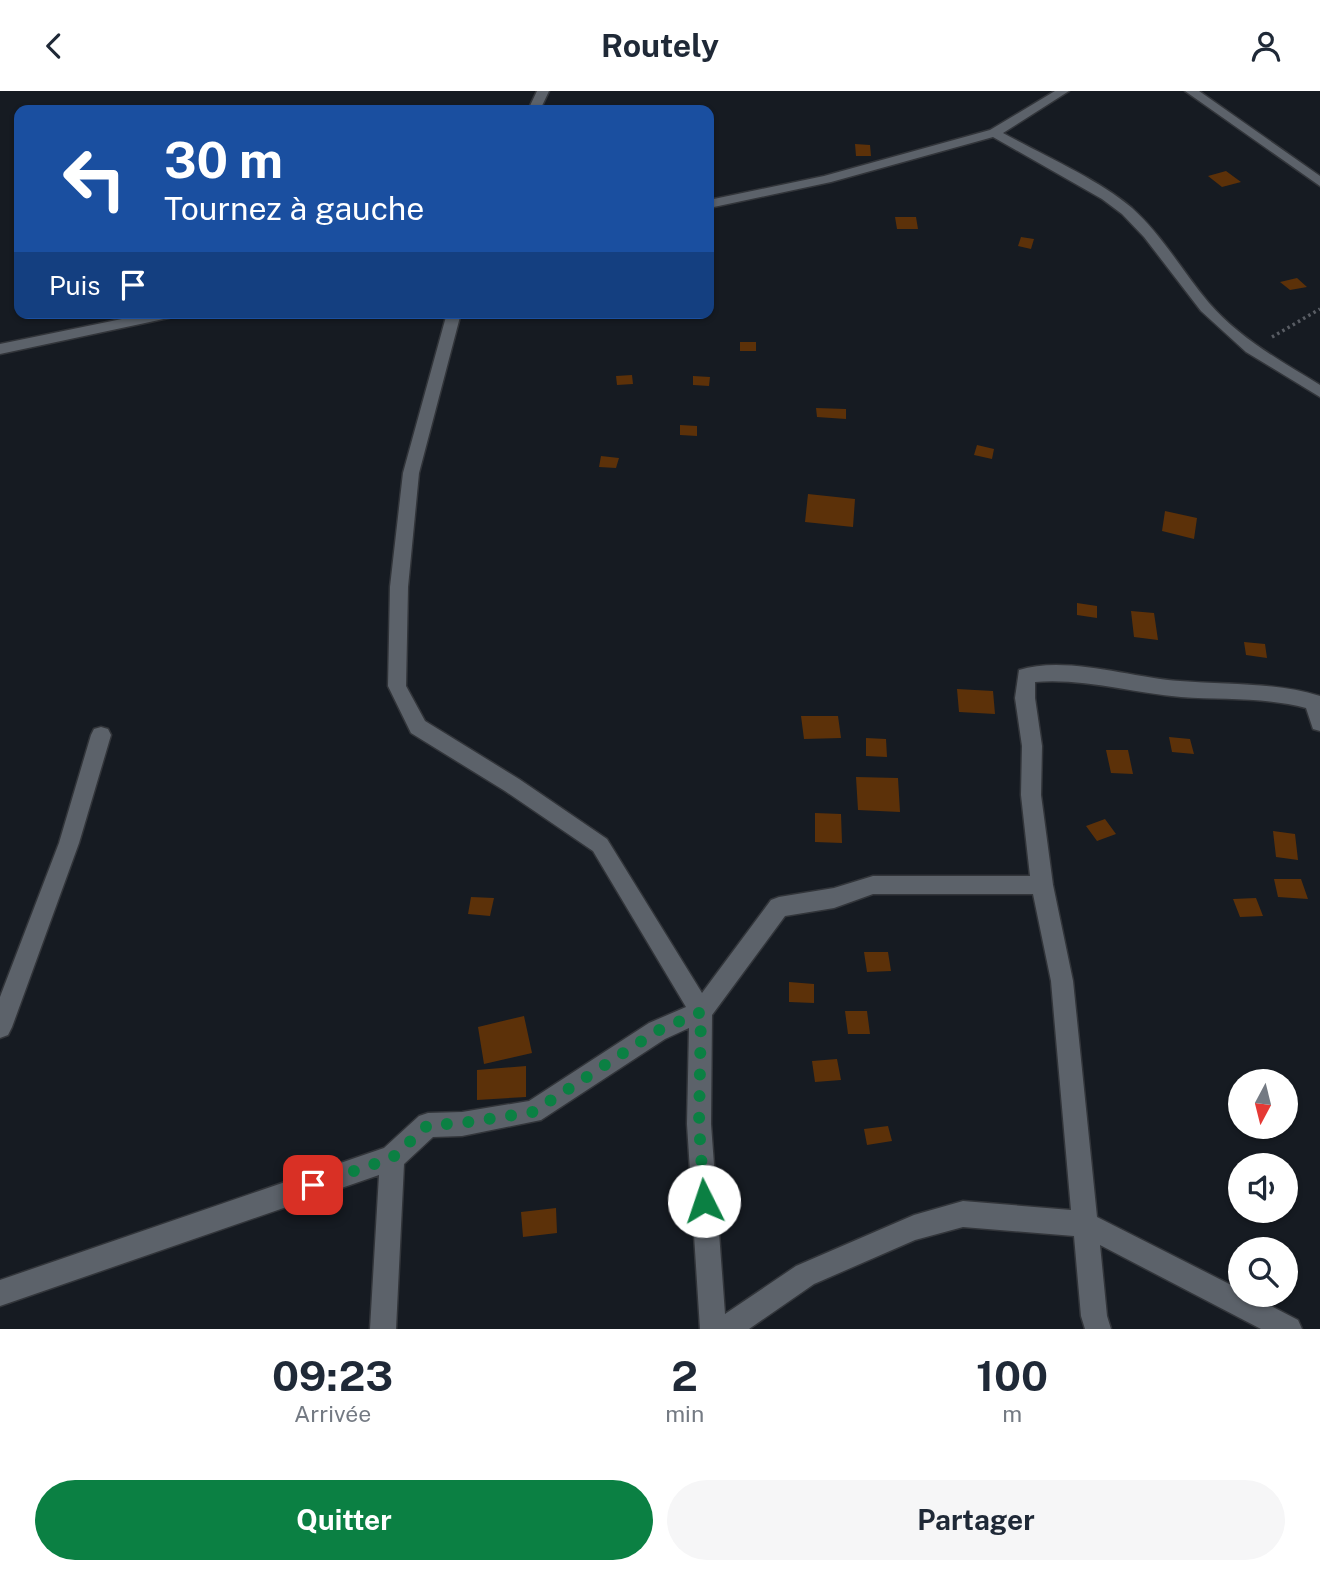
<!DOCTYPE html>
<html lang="fr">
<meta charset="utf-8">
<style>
:root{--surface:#fff;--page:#f6f6f7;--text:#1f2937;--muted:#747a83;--accent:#0b8043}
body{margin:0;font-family:"Public Sans",sans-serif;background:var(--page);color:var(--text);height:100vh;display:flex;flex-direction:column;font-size:26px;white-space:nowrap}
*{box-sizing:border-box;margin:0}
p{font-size:23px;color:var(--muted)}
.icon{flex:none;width:38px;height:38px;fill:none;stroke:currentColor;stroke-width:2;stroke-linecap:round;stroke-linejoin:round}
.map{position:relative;height:1238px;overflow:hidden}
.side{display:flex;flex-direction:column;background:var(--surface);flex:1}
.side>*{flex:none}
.top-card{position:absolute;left:14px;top:14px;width:700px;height:214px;border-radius:14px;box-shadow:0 2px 5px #0004;background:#1a4fa0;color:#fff;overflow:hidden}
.needle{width:46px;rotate:187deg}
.fabs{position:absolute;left:1228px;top:978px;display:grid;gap:14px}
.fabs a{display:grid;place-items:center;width:70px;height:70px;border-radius:50%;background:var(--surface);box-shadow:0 2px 5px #0004;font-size:35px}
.pin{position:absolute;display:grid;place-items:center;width:60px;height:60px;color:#fff;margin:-30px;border-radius:14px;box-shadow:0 4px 10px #0006}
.me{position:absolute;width:77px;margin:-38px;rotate:356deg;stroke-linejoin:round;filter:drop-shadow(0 0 5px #0008)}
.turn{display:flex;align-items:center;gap:24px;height:147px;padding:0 35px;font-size:32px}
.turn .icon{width:91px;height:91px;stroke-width:2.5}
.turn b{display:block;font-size:49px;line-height:60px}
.then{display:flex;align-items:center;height:66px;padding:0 35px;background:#0003;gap:14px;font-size:26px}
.eta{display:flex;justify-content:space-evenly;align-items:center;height:119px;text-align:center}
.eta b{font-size:42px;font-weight:700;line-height:49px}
.action{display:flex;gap:14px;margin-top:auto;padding:14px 35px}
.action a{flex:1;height:80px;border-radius:42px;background:var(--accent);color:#fff;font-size:28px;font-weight:700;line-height:80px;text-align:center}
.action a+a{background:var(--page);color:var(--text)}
header{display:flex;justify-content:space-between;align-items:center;height:91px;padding:0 35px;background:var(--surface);font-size:32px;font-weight:700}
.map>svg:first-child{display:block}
</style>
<header><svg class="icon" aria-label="back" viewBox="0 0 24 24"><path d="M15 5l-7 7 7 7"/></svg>Routely<svg class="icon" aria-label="person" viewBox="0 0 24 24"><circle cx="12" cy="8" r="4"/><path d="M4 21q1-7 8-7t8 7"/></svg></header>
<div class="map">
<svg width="1320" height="1238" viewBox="0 0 1320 1238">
<rect width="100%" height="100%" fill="#161b22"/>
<path fill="#5c3109" d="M855 53 870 54 871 65H856Z
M1226 80 1241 91 1222 96 1208 85Z
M895 126H916L918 138H897Z
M1021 146 1034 148 1031 158 1018 155Z
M1297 187 1307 196 1290 199 1280 191Z
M740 251H756V260H740Z
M632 284 633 293 617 294 616 285Z
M693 285 710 286 709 295 693 294Z
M816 317 846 318V328L817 326Z
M680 334 697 335V345L680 344Z
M977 354 994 358 992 368 974 364Z
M601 365 619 367 616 377 599 376Z
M808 403 855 408 853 436 805 431Z
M1165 420 1197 427 1194 448 1162 440Z
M1077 512 1097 515V527L1077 524Z
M1131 520 1154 522 1158 549 1134 546Z
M1244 551 1265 553 1267 567 1246 564Z
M957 598 993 600 995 623 959 621Z
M801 625H838L841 647 804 648Z
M1169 646 1190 648 1194 663 1172 661Z
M866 647 886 648 887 666 866 665Z
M1106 659H1128L1133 683 1111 682Z
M856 686 898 687 900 721 858 719Z
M815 722 841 723 842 752 815 751Z
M1105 728 1116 743 1097 750 1086 735Z
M1273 740 1295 743 1298 769 1276 766Z
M1274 788H1301L1308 808 1278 806Z
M471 806 494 807 490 825 468 823Z
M1256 807 1263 825 1240 826 1233 808Z
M864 861H888L891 880 867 881Z
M789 891 814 893V912L789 911Z
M845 920H867L870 943H848Z
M524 925 532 962 484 973 478 936Z
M837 968 841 989 815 991 812 970Z
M526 975V1006L477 1009V979Z
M888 1035 892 1050 867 1054 864 1038Z
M556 1117 557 1142 523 1146 521 1121Z"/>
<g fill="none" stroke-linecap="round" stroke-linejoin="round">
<g stroke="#32353a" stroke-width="3">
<path id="minor" d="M537 0H549L540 19H528Z
M1055 0H1069L1003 42C1043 64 1098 88 1132 117 1162 144 1183 181 1209 212 1239 247 1281 270 1320 294V306L1246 261 1201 220 1144 146 1122 123 1102 108 993 46 831 91 709 117V109L824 85 990 39Z
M1185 0H1199L1320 85V95Z
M151 222H180L173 226 0 263V253Z
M447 222H461L419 382 408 496 406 595 425 630 519 688 607 748 702 902 771 809 779 806 834 797 873 785H1030L1021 704 1022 655 1015 607 1019 579C1066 564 1132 587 1180 590 1227 594 1275 591 1320 605V640L1313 638 1306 617C1265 606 1223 609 1181 606 1132 602 1085 587 1035 591V607L1042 655 1041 704 1053 794 1073 890 1097 1126 1241 1199V1204H1250L1298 1229 1302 1238H1261L1100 1154 1107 1225 1111 1238H1085L1081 1225 1074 1145 963 1136 915 1149 814 1193 749 1238H700L687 1033 689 937 665 948 541 1029 462 1045 433 1046 404 1073 396 1238H370L379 1084 0 1215V1189L384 1057 419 1025 428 1022 462 1021 529 1010 649 932 686 916 593 760 505 700 411 642 388 595 390 496 403 382ZM873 803H1033L1051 890 1071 1119 963 1110 914 1124 796 1175 725 1223 711 1033 712 924 785 825 834 817Z
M101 636 108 638 111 644 79 752 12 936 8 944 0 947V906L59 752 91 644 94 638Z"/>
</g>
<path stroke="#595d64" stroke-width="3.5" stroke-dasharray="2.5 3.5" stroke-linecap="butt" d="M1272 246 1320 218"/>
<use href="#minor" fill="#5c626a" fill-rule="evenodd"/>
</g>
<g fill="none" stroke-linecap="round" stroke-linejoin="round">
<path stroke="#0b8043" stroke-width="12" stroke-dasharray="0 21.6" d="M313 1094 392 1067 428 1034 462 1032 533 1021 657 940 701 921 699 1033 704 1110"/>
</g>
</svg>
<div class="fabs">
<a><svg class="needle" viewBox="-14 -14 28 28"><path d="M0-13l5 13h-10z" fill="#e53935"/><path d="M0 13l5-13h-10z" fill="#747a83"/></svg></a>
<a><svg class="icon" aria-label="sound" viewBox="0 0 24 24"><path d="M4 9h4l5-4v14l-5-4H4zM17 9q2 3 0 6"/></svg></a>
<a><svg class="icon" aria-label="search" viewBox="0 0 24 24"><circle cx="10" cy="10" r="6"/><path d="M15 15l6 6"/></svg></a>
</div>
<div class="pin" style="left:313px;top:1094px;background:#d93025"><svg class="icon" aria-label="arrive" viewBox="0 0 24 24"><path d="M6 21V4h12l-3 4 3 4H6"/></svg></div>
<svg class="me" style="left:704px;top:1110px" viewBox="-20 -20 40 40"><circle r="19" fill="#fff"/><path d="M0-13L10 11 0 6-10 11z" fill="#0b8043"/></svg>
<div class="top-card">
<div class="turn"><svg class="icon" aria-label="left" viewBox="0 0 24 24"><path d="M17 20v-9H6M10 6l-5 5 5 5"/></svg><div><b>30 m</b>Tournez à gauche</div></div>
<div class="then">Puis<svg class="icon" aria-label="arrive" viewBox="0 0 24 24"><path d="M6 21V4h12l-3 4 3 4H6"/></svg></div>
</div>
</div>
<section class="side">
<div class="eta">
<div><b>09:23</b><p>Arrivée</p></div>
<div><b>2</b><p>min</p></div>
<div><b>100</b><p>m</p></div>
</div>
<div class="action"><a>Quitter</a><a>Partager</a></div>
</section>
